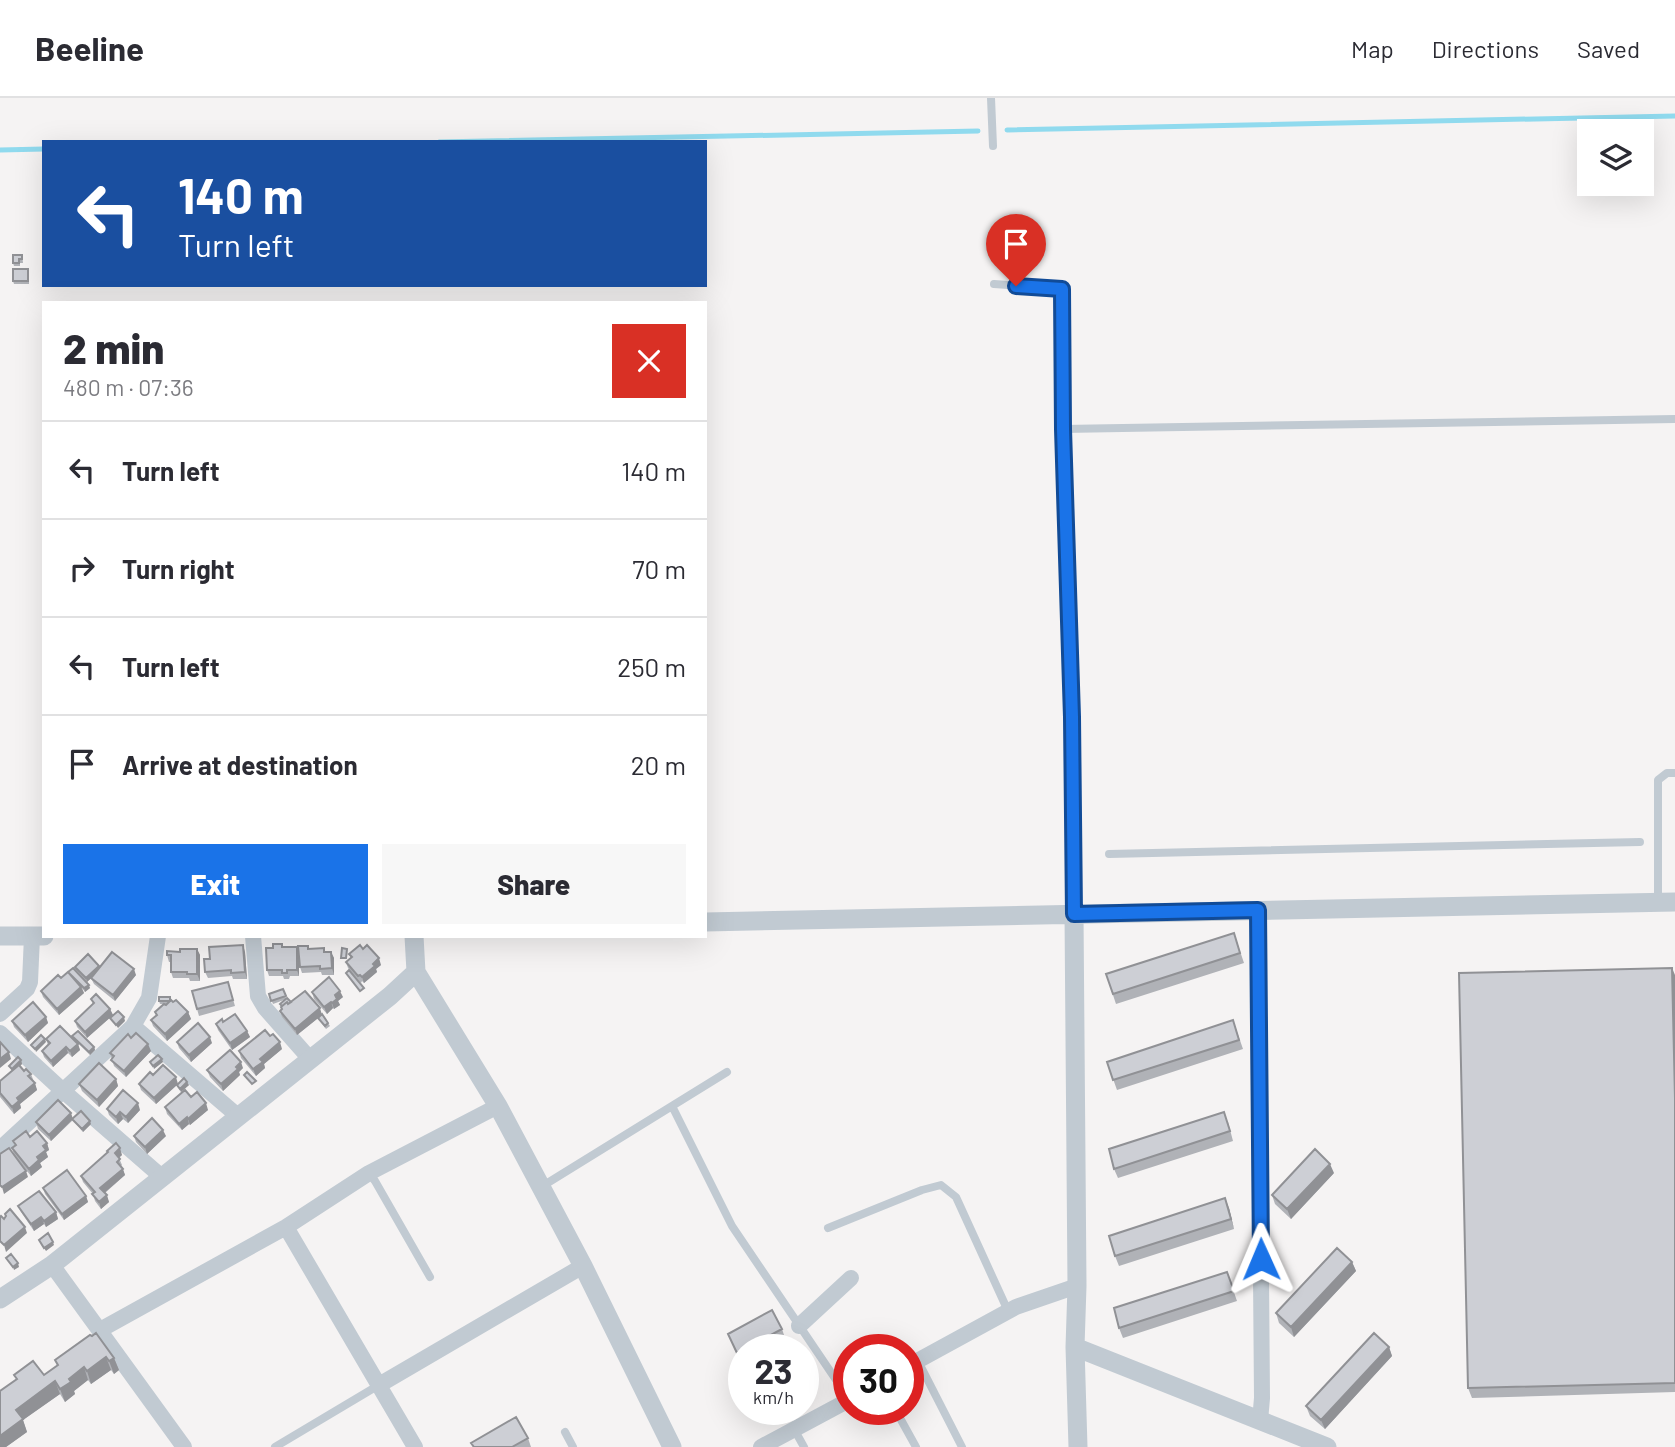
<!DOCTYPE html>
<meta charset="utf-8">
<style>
:root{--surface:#fff;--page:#f7f7f7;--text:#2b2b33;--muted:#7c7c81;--line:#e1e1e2;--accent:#1a73e8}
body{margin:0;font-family:Barlow,sans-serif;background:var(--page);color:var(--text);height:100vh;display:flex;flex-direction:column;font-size:26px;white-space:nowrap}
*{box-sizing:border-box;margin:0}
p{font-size:23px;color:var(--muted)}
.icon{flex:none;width:38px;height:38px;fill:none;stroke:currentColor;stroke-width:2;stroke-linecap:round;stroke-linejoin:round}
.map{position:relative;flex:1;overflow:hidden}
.drawer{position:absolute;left:42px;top:203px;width:665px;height:637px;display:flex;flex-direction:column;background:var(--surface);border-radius:0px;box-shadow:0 7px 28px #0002}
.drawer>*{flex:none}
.banner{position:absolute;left:42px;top:42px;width:665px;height:147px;border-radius:0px;box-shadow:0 7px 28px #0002;background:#1a4fa0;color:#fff;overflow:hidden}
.controls{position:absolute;left:1577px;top:21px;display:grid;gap:14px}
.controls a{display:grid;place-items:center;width:77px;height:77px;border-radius:0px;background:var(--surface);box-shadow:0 7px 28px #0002;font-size:35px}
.speed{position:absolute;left:728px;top:1236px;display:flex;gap:14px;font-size:35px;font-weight:700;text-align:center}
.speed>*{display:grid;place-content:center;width:91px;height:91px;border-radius:50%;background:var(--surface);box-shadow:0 7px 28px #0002;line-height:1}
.speed small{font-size:18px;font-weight:400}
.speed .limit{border:10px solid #d22;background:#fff;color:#111}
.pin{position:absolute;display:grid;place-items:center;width:60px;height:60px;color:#fff;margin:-72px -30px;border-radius:50% 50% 50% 0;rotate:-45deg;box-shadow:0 0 7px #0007}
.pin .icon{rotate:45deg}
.me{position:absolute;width:77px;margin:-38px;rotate:359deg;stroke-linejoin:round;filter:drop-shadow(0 0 5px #0008)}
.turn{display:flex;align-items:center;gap:24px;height:147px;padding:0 21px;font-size:32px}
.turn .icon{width:91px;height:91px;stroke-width:2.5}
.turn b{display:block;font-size:49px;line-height:60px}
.round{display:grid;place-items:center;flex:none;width:74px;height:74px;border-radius:0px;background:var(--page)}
.summary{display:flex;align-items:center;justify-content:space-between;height:119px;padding:0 21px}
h1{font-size:42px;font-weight:800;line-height:52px}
.action{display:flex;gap:14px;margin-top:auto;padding:14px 21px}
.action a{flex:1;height:80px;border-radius:0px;background:var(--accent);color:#fff;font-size:28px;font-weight:800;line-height:80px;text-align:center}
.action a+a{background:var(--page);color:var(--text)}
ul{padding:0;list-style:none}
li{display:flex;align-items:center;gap:21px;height:98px;padding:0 21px;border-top:2px solid var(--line)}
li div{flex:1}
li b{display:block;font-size:26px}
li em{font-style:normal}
header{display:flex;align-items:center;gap:42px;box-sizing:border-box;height:98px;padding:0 35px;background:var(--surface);border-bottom:2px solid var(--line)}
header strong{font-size:33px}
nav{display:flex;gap:38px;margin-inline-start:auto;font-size:24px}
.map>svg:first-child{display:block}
</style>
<header>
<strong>Beeline</strong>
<nav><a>Map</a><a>Directions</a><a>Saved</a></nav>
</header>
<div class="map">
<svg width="1675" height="1349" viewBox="0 0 1675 1349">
<rect width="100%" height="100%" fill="#f5f3f3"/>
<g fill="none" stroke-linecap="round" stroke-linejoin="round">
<path stroke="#90daee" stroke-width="5" d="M1007 32 1675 18
M439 44 978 33
M0 52 44 51"/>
<path stroke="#c1cad2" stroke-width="8" d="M991 0 993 48
M994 186 1062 191 1063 331 1072 619 1074 816
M1063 331 1675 321
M1109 756 1640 744
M1658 804V682L1667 675H1675
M672 1008 732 1128 849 1301
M369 1075 375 1083 430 1179
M541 1089 727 974
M828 1130 922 1092 941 1087 956 1099 1008 1213
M918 1263 962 1349
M895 1311 916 1349
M794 1331 804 1349
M565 1334 573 1349
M275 1349 379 1287"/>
<path stroke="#c1cad2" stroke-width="16" d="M1258 812 1262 1300 1260 1323
M253 838 258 898 265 910 310 961
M0 916 27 891 30 884 32 838
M133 928 239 1019
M0 935 62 992 163 1080
M0 1051 133 928 149 900 158 838
M286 1129 415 1349
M52 1167 184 1349
M799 1228 851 1180
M100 1232 286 1129 369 1075 498 1008
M908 1268 1016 1209 1077 1188
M379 1287 583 1168
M761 1349 849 1302"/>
<path stroke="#c1cad2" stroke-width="19" d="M1074 816 1077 1188 1075 1249 1078 1349
M705 824 1675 804
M0 838H44
M414 838 416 874 498 1008 583 1168 672 1349
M0 1201 52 1167 390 898 416 874
M1075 1249 1327 1349"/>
</g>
<path fill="#b0b2b7" d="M22 157 23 165H20V168H14L13 165Z
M28 171 29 174V186H14L13 183Z
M1234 835 1244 865 1116 906 1106 876Z
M283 849H297L299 855 309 851 324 850 325 854H331L334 860V877H322L321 874 302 875 300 869 299 859V878H290L289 881H284L283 878H269L267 872Z
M197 851 200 857V883H190L189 880H173L171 874V864H169L167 857 180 854Z
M245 854 247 881H233L232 878 208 880 205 874 210 861Z
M349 856 381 867 376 871 377 874 364 885 362 883 361 885 348 870 346 864 351 860Z
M99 868 100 869 136 877 115 903 94 886 91 880 87 884 76 872 75 869Z
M1675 877V1294L1472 1300 1468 1290Z
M61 880 90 890 85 894 82 890 84 895 59 917 43 899 41 893Z
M228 884 235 908 199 918 197 911Z
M283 891 286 900 291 904 322 917 330 928 326 931 318 920 297 937 282 919 280 913 282 911 280 906 284 902 273 906 269 896Z
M312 894 343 899 338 903 340 907 334 911 333 910 327 916 314 901Z
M170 899 173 904 188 914 191 921 167 943 153 928 151 922 156 918 155 914 163 906H160L159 903Z
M91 901 110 911 113 917 87 940 77 929 75 923 93 906Z
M46 919 48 925 28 944 14 929 12 923Z
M1233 922 1243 951 1117 992 1107 964Z
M223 924 247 933 250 939 232 952 218 932 216 926Z
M72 938 94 949 95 952 90 957 74 941Z
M131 940 151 953 126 979 114 968 110 955Z
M46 941 78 946 80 952 72 959 68 955 53 969 44 959 42 953 48 947Z
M177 944 212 945 191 964 179 950Z
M282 951 264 966 265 970 256 978 241 960 239 953Z
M21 962 22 966 20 968 24 973 31 976 37 992 20 1006 21 1010 14 1016 0 999V983L12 973 9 968Z
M243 970 239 974 240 977 223 993 210 979 207 972Z
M153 977 178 986 189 987 181 994 177 987 156 1006 141 992 139 986Z
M116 981 118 988 99 1009 82 993 79 986Z
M191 999 208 1012 190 1027 189 1026 182 1032 167 1016 165 1009Z
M107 1011 140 1012 128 1025 123 1021 118 1026 109 1017Z
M73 1020 91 1026 83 1034 73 1022 51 1043 38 1031 36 1024Z
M1228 1024 1233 1043 1118 1080 1114 1071Z
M134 1038H166L147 1056 136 1044Z
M30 1039 47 1045 49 1052 46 1054 48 1059 40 1065 42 1069 31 1078 14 1057 12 1050 15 1048 13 1043Z
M107 1053 122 1057 119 1060 122 1067 121 1068 125 1077 105 1095 109 1104 101 1111 95 1103 93 1096 83 1084 81 1078 108 1055Z
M1334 1075 1291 1121 1275 1106 1272 1097Z
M43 1090 86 1098 88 1104 64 1122 45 1096Z
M18 1108 56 1114 58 1121 46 1129 44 1126 34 1133 21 1114Z
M1229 1110 1234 1131 1119 1168 1115 1158Z
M1352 1164 1356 1173 1294 1239 1279 1225 1276 1215Z
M1227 1174 1237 1203 1123 1240 1119 1230Z
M782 1231 784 1237 757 1251H744V1258L739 1261 728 1236Z
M1389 1249 1392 1258 1325 1331 1310 1318 1306 1308Z
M114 1260 119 1272 114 1276 111 1272 91 1286 88 1282 74 1293 75 1296 65 1304 60 1296 23 1322 27 1334 6 1349 16 1281 14 1277H44L57 1268 55 1262Z
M528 1340 531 1349H473L471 1345Z"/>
<path fill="#909195" d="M243 847 245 854 247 881 245 874Z
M297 849 299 855V878L297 872Z
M197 851 200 857V883L197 876Z
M331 854 334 860V877L332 870Z
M379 860 381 867 376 871 377 874 364 885 362 879Z
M99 868 101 871 87 884 86 880Z
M1672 870 1675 877V1000Z
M134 871 136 877 115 903 113 897Z
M89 887 90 890 85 894 84 890Z
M81 889 84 895 59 917 57 911Z
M340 893 343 899 338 903 340 907 334 911 332 905 335 897Z
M331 904 333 910 327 916 324 909Z
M320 910 322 917 297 937 295 931Z
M110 911 113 917 87 940 85 934Z
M188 914 191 921 167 943 165 936Z
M46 919 48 925 28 944 25 937Z
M124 919 125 923 118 930 116 927Z
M247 933 250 939 232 952 230 945Z
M210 939 212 945 191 964 189 957Z
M45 941 46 944 36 954 35 951Z
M280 944 282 951 264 966 265 970 256 978 253 971 260 961Z
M78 946 80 952 72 959 70 953Z
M148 946 151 953 126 979 124 973Z
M66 949 68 955 53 969 51 963Z
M94 949 95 952 90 957 89 954Z
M9 954 11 961 0 970V961Z
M162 961 163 964 154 971 153 968Z
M21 962 22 966 13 974 12 971Z
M241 964 243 970 239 974 240 977 223 993 221 986Z
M176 979 178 986 156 1006 154 1000Z
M116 981 118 988 99 1009 97 1002Z
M187 984 189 987 181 994 180 991Z
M35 985 37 992 20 1006 21 1010 14 1016 12 1009 17 1000Z
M138 1005 140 1012 128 1025 126 1019Z
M206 1005 208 1012 190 1027 188 1021Z
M120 1014 123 1021 118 1026 116 1019Z
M71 1015 73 1021 51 1043 49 1037Z
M187 1019 189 1026 182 1032 179 1026Z
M90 1023 91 1026 83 1034 82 1031Z
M163 1032 166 1038 147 1056 145 1049Z
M47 1045 49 1052 46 1054 48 1059 40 1065 42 1069 31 1078 29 1071 43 1048Z
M120 1050 122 1057 117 1061 115 1055Z
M1330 1066 1334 1075 1291 1121 1287 1111Z
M123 1071 125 1077 103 1096 100 1090Z
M26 1073 28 1079 4 1096 2 1089Z
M107 1097 109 1104 101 1111 99 1104Z
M86 1098 88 1104 64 1122 62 1116Z
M1225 1100 1229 1110 1234 1131 1231 1121Z
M56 1114 58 1121 46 1129 44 1123Z
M41 1119 44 1126 34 1133 31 1126Z
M25 1129 27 1135 6 1154 4 1147Z
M53 1144 54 1147 46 1153 44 1150Z
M1352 1164 1356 1173 1294 1239 1291 1229Z
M18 1165 19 1169 14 1172 13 1169Z
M1389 1249 1392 1258 1325 1331 1321 1322Z
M106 1259 111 1272 91 1286 87 1273Z
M114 1260 119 1272 114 1276 109 1263Z
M84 1269 88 1282 74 1293 75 1296 65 1304 60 1291 69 1281Z
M55 1283 60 1296 23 1322 27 1334 6 1349H0V1338L16 1312Z"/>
<path fill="#cdcfd5" stroke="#909195" stroke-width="2" d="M13 157H22V161H19V165H13Z
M13 171H28V183H13Z
M1234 835 1240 855 1113 896 1106 876Z
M273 846H282V849H297V872H287V875H282V872H267L266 850H273Z
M243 847 245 874 231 875V872L205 874 204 861H210L209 849Z
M360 847 363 851 367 847 379 860 373 866 375 868 362 879 360 877 358 878 346 864 352 859 349 856Z
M298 848H308V851L324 850V854H331L332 870 320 871V868L300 869Z
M342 850 347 851 346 860H341Z
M180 851H197V876H187V874H171V857H167V853L180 854Z
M112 854 134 871 113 897 91 880Z
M88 856 99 868 86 880 75 869Z
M73 870 89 887 84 890 68 874Z
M1672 870 1675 1000V1285L1468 1290 1459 875Z
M349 872 364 890 360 893 346 875Z
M68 874 81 889 57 911 41 893 58 877 61 880Z
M329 879 340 893 335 897 337 901 332 905 331 904 324 909 312 894Z
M228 884 233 902 197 911 192 893Z
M283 891 286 898 271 903 269 896Z
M305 893 320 910 295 931 280 913 282 911 281 909 287 904 288 906Z
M96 896 110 911 85 934 75 923 94 905 91 901Z
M159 899H170V903H159Z
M287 900 291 904 288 906 287 904 282 908 280 906Z
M171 902 173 904 176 902 188 914 165 936 151 922 157 917 155 914 164 906 166 907Z
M33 904 46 919 25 937 12 923Z
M118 913 124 919 116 927 110 920Z
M235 916 247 933 230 945 216 926 222 921 223 924Z
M322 916 328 925 325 928 318 920Z
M1233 922 1239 942 1113 982 1107 964Z
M198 925 210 939 189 957 177 944Z
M60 928 78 946 70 953 66 949 51 963 42 953 50 945 46 941Z
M265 932 270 938 273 936 280 944 260 961 263 964 253 971 239 953Z
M78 933 94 949 89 954 72 938Z
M136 935 148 946 124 973 111 962 114 958 110 955 128 936 131 940Z
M41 937 45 941 35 951 31 947Z
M0 944 9 954 0 961Z
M230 952 241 964 236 969 238 971 221 986 207 972Z
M158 957 162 961 153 968 150 964Z
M18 959 21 962 12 971 9 968Z
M99 965 116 981 97 1002 79 986Z
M19 967 24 973 26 971 31 976 28 978 35 985 17 1000 19 1003 12 1009 0 995V983Z
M163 967 176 979 154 1000 139 986 150 974 153 977Z
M247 974 256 983 252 986 244 977Z
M184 980 187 984 180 991 177 987Z
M123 992 138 1005 126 1019 120 1014 116 1019 107 1011Z
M185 992 191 999 197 994 206 1005 188 1021 187 1019 179 1026 165 1009Z
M58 1002 71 1015 49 1037 36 1024Z
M81 1013 90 1023 82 1031 72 1021Z
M1224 1014 1230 1033 1114 1071 1109 1051Z
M152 1020 163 1032 145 1049 134 1038Z
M26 1033 30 1039 37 1033 47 1045 43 1048 46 1052 37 1059 39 1062 29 1071 12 1050 16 1047 13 1043Z
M116 1045 120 1050 115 1055 120 1061 117 1064 123 1071 100 1090 107 1097 99 1104 92 1096 95 1094 81 1078 108 1054 107 1053Z
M9 1050 26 1073 2 1089 0 1087V1056Z
M1315 1051 1330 1066 1287 1111 1272 1097Z
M67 1072 86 1098 62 1116 43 1090Z
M39 1093 56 1114 44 1123 41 1119 31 1126 18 1108Z
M1225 1100 1231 1121 1115 1158 1109 1138Z
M10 1111 25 1129 4 1147 0 1143V1119L1 1118 4 1121 6 1118 5 1116Z
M48 1135 53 1144 44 1150 39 1142Z
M1337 1150 1352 1164 1291 1229 1276 1215Z
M11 1156 18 1165 13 1169 6 1160Z
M1227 1174 1234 1193 1119 1230 1114 1210Z
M772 1212 782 1231 737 1255 728 1236Z
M96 1235 114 1260 109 1263 106 1259 87 1273 84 1269 69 1281 71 1284 60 1291 55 1283 16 1312 23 1321 0 1338V1293L17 1281 14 1277 33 1263 44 1277 58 1267 55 1262 90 1237 92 1238Z
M1374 1235 1389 1249 1321 1322 1306 1308Z
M516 1319 528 1340 512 1349H474L471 1345Z"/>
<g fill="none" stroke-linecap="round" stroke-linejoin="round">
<g stroke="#114b97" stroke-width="18">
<path id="route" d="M1016 188 1062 191 1063 331 1072 619 1074 816 1258 812 1261 1161"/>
</g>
<use href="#route" stroke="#1a73e8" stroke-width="12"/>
</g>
</svg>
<div class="controls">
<a><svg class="icon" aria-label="layers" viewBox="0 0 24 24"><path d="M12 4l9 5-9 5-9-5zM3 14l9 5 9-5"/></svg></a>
</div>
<div class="speed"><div>23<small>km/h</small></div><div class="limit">30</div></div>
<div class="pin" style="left:1016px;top:188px;background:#d93025"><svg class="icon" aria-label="arrive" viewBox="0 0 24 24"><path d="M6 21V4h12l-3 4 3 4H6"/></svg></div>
<svg class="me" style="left:1261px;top:1161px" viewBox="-20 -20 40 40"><path d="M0-17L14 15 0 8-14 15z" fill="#1a73e8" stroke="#fff" stroke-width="4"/></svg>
<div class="banner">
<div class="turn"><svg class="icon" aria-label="left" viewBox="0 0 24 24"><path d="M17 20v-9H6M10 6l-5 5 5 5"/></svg><div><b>140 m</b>Turn left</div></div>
</div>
<section class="drawer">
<div class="summary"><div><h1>2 min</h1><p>480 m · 07:36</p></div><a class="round" style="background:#d93025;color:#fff"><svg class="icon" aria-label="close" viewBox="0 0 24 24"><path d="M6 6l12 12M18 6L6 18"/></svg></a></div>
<ul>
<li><svg class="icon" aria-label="left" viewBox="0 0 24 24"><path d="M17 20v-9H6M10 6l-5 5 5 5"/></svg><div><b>Turn left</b></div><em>140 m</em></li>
<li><svg class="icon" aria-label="right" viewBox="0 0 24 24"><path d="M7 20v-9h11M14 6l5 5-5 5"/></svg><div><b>Turn right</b></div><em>70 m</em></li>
<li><svg class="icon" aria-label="left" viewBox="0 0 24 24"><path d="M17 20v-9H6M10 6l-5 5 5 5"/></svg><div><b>Turn left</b></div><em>250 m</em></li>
<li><svg class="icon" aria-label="arrive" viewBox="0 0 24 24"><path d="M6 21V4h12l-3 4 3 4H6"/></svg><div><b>Arrive at destination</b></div><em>20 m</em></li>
</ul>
<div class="action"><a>Exit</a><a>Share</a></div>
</section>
</div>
